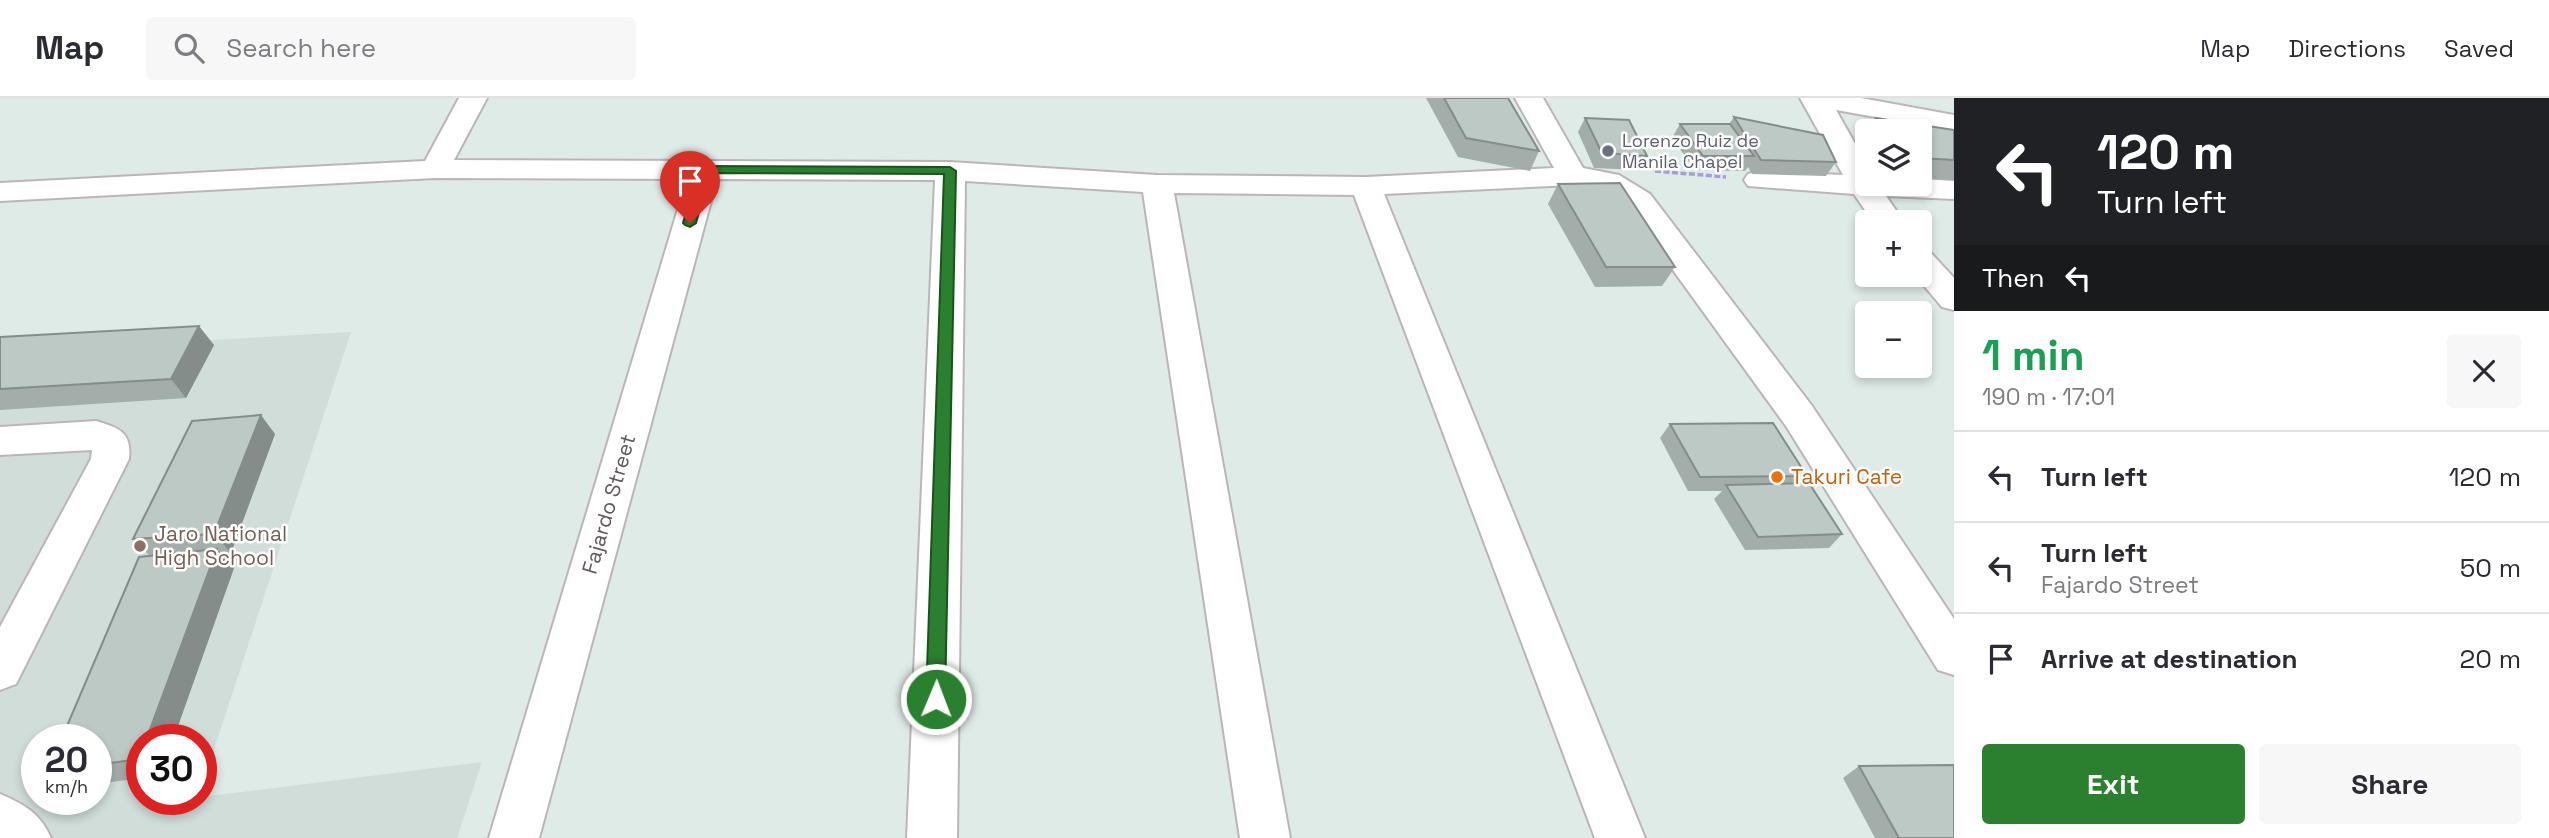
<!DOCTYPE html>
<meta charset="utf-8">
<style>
:root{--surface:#fff;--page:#f7f7f7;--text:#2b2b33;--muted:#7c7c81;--line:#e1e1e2;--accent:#2a802e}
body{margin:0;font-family:"Space Grotesk",sans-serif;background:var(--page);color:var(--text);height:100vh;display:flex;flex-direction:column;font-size:26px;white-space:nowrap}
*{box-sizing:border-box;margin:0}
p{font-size:23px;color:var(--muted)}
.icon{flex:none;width:38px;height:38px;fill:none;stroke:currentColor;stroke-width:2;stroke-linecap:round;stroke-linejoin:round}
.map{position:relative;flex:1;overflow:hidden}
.panel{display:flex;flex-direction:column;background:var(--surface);width:595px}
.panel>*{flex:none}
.hud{background:#202124;color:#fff;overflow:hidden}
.tools{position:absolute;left:1855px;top:21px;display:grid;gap:14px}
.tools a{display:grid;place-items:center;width:77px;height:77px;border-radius:7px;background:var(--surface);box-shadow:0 4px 10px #0003;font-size:35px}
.speed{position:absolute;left:21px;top:626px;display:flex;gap:14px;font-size:35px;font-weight:700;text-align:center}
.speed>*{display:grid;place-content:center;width:91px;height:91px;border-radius:50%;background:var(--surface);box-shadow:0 4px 10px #0003;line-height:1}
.speed small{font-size:18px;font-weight:400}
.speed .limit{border:10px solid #d22;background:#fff;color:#111}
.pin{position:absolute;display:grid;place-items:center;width:60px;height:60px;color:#fff;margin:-72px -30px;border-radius:50% 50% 50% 0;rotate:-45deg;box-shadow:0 0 7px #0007}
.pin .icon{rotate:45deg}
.me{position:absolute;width:77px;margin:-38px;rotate:1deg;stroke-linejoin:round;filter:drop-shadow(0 0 5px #0008)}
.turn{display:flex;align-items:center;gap:24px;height:147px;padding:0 28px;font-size:32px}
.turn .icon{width:91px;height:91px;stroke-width:2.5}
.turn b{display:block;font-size:49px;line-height:60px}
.then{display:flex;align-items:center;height:66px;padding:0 28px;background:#0003;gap:14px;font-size:26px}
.round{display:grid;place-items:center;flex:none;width:74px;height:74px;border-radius:7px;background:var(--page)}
.headline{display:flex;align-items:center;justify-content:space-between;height:119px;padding:0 28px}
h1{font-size:42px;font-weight:700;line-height:52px;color:#1e9e55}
.primary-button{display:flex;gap:14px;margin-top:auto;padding:14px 28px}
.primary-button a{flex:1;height:80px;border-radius:7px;background:var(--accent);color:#fff;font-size:28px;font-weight:700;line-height:80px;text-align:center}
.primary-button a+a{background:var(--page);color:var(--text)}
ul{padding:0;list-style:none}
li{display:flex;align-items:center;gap:21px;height:91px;padding:0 28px;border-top:2px solid var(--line)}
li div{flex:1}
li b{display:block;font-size:26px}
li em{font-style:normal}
header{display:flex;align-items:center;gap:42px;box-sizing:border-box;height:98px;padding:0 35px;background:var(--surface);border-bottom:2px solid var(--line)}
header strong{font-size:33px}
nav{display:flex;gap:38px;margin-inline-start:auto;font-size:24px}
.search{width:490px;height:63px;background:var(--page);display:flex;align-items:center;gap:18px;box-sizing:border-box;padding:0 24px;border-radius:7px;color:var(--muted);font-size:26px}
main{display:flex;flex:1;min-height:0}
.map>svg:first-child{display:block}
</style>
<header>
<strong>Map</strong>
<div class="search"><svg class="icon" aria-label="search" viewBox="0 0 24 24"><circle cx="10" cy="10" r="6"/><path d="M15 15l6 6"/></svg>Search here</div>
<nav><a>Map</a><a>Directions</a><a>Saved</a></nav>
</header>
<main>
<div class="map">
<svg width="1954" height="740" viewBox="0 0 1954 740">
<rect width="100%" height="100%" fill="#dfebe7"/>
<path fill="#d0ddd9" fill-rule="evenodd" d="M351 234 201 691V642H142V702H201V699L482 664 457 740H0V254ZM37 642H96V702H37Z"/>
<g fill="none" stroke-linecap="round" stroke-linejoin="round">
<g stroke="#bcb5b8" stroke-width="4">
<path id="minor" d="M459 0H487L454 62 950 64 1157 77 1366 79 1554 70 1515 0H1543L1583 70 1619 77 1650 96 1812 308 1954 521V577L1938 572 1786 328 1628 110C1611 95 1596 88 1573 87L1384 96 1645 740H1595L1354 97 1174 95 1290 740H1240L1143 94 965 83 957 740H907L935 82 717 81 539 740H489L687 81 435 80 0 103V85L425 63Z
M1800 0H1861L1954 17V33L1836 12 1867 67V86H1920V81L1954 83V101L1886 98 1904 124H1873L1854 96 1748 88 1744 82 1748 76 1759 73 1843 77Z
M1920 152 1931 155 1954 180V212L1942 209 1915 177H1920Z
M96 323C119 330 132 334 129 361L16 586 0 592V529L91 361 92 352 0 357V329Z
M0 696C24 706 41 716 51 740H0Z"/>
</g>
<path stroke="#a89ed5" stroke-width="3.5" stroke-dasharray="6 2.5" stroke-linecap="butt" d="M1655 73 1726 79"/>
<use href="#minor" fill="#fff" fill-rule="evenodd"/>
</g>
<path fill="#a3ada9" d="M1426 0H1508L1539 53 1530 73 1458 59Z
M1734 19 1836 64 1826 78 1752 76 1748 69 1745 73 1695 72 1672 40 1680 26H1729Z
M1585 20 1647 58 1639 72 1594 70 1578 34Z
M1876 20 1954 32V82L1920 80V33H1867V47L1862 39Z
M1558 86 1675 169 1662 188 1595 189 1548 106Z
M0 239 214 247 186 300 0 312Z
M1670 326 1807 378 1801 385 1842 436 1829 450 1745 452 1714 401 1722 393H1688L1660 340Z
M275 336 231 455 221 456 234 470 173 642H142V680L96 686V642L150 458 133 441Z
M1859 668 1954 740H1875L1843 680Z"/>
<path fill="#848d89" d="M199 228 214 247 186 300 171 281Z
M261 317 275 336 231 455 214 436Z
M217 451 234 470 173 642H146Z"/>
<path fill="#bdc9c4" stroke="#848d89" stroke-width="2" d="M1444 0H1508L1539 53 1466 40Z
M1734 19 1823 37 1836 64 1761 62Z
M1585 20 1629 22 1647 58 1602 55Z
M1876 20 1954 32V62L1920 60V33H1885Z
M1680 26H1730L1754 58H1703Z
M1620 85 1675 169H1606L1558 86Z
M199 228 171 281 0 291V239Z
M261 317 214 436 133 441 192 323Z
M1773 325 1807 378 1700 379 1670 326Z
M1809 385 1842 436 1758 439 1726 387Z
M217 451 146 642H142V654L139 661 96 667V642H61L139 459Z
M1954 667V740H1899L1859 668Z"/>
<path fill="#2a802e" stroke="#1b531e" stroke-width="2" d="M705 68 950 69 956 73 945 601 942 607 936 609 929 607 926 601 944 76 710 75 696 125 690 129 685 127 683 125 699 71Z"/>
<circle fill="#6b7280" stroke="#fff" stroke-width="2.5" cx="1608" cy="53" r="7"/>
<circle fill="#e8710a" stroke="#fff" stroke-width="2.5" cx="1777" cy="379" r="7"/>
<circle fill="#8d6e63" stroke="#fff" stroke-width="2.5" cx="140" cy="448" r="7"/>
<g text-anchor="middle" stroke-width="5" stroke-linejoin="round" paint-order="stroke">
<g font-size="18" fill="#5b616d" stroke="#fff" text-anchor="start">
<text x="1622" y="49">Lorenzo Ruiz de<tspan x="1622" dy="21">Manila Chapel</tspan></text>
</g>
<g font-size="21" fill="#c56008" stroke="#fff" text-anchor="start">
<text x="1791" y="386">Takuri Cafe</text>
</g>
<g font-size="21" fill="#60585c" stroke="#fff">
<text transform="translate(609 406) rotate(-74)" y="7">Fajardo Street</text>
</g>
<g font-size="21" fill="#785e54" stroke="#fff" text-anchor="start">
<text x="154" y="443">Jaro National<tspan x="154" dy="24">High School</tspan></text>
</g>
</g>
</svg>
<div class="tools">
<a><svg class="icon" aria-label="layers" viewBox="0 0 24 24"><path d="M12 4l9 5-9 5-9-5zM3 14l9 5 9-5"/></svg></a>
<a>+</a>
<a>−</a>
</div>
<div class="speed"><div>20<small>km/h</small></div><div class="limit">30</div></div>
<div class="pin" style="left:690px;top:125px;background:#d93025"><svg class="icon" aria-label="arrive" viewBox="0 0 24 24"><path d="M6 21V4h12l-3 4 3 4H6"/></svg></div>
<svg class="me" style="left:936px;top:601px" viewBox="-20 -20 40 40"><circle r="17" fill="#2a802e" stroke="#fff" stroke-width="3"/><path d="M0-11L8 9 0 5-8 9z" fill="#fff"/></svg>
</div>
<section class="panel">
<div class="hud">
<div class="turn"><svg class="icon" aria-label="left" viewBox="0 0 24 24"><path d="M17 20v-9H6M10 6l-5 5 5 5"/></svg><div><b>120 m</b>Turn left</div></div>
<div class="then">Then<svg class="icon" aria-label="left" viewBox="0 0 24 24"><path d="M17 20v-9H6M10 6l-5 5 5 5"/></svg></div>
</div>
<div class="headline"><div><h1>1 min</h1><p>190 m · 17:01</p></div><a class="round"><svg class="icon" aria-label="close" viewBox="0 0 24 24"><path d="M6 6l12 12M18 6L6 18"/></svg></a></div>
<ul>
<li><svg class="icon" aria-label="left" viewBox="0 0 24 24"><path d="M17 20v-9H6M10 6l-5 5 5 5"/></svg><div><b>Turn left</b></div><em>120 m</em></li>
<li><svg class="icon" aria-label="left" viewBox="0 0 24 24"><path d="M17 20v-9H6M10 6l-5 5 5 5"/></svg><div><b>Turn left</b><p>Fajardo Street</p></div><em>50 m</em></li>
<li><svg class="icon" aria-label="arrive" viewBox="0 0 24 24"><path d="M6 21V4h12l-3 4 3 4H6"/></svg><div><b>Arrive at destination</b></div><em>20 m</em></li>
</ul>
<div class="primary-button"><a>Exit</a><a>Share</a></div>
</section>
</main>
